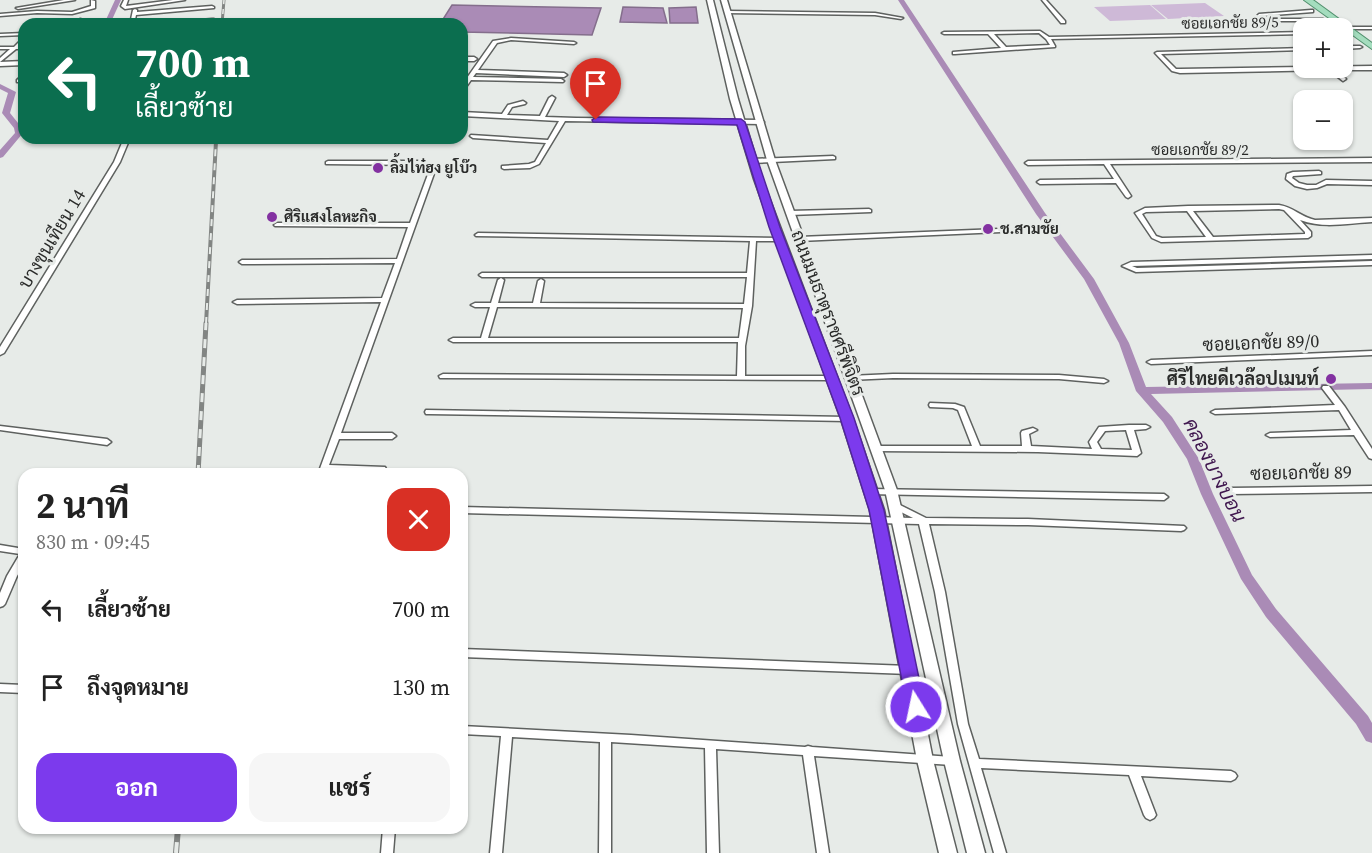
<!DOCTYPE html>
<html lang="th">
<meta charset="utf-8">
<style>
:root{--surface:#fff;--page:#f6f6f6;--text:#222;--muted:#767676;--accent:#7c3aed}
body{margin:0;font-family:"Source Serif 4",Sarabun,serif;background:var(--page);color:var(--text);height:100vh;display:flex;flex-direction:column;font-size:22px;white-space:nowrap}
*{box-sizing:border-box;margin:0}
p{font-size:20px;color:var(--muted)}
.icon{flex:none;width:33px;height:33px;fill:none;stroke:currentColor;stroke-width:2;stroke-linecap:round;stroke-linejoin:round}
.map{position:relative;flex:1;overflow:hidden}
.side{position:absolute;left:18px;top:468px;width:450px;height:366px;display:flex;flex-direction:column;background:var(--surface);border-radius:18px;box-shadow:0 2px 4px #0004}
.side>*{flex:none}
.banner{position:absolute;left:18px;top:18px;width:450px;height:126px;border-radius:18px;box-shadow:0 2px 4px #0004;background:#0b6e4f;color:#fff;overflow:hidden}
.tools{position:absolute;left:1293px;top:18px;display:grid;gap:12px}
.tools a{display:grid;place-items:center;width:60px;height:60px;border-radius:12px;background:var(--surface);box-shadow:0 2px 4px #0004;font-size:30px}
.pin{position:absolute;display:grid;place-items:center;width:51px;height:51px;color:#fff;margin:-62px -26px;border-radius:50% 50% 50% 0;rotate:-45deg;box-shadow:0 0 6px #0007}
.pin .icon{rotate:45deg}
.me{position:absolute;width:66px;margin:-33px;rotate:350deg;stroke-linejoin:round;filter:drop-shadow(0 0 4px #0008)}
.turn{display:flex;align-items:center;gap:21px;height:126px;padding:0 18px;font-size:27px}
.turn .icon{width:78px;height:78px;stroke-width:2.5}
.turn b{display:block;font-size:42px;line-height:51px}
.round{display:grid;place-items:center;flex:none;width:63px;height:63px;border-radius:18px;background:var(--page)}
.head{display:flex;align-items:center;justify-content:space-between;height:102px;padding:0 18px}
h1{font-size:36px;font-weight:700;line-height:45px}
.action{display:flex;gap:12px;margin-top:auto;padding:12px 18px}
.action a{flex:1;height:69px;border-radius:18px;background:var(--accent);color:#fff;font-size:24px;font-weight:700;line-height:69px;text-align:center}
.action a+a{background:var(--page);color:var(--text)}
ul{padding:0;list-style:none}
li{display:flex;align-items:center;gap:18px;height:78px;padding:0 18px}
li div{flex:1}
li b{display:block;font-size:22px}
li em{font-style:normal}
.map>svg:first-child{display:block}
</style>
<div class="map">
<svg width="1372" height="853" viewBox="0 0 1372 853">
<rect width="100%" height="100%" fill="#e7ebe8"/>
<path fill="#ceb9d7" d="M1205 3 1224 16 1168 19 1151 5Z
M1150 5 1166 19 1110 21 1094 7Z"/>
<path fill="#aa8bb6" stroke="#846e8c" stroke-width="1.5" d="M452 5 601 8 592 35 462 32V24H440Z
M623 7 663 8 667 23 620 22Z
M696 7 698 23H670L669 8Z"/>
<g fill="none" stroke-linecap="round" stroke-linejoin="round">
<path fill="#aa8bb6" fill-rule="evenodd" d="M115 0H121L110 24H104Z
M898 0H904L1045 213 1094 279 1129 343 1146 387 1372 383V389L1151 394 1172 417 1199 459 1213 494 1252 575 1276 609 1368 716 1372 723V743L1366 741 1356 724 1266 617 1241 579 1201 494 1187 459 1163 422 1136 391 1119 343 1084 279 1036 214Z
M0 84 16 92 10 113 22 128 23 133 3 157 0 158V150L15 133 14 128 2 113 8 93 0 89Z"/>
<g stroke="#5e615f" stroke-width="3">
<path id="street" d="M64 0H75L18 9 16 8Z
M91 0 95 1V8L72 14 37 13 0 16V14L37 11 72 12 91 6Z
M124 0H128L126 6 173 0H185L125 9 121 6Z
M1042 0H1046L1065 21V23H1061Z
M212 6 214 7V8L136 15 134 24H130L133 10 135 9 137 10V12Z
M1311 10H1313V12L1261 16 1274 19H1323L1325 20V21H1274L1256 17 1259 14Z
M728 11 875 13 903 18 901 19 875 15 726 13V11Z
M80 19 84 20 81 24H76Z
M212 19H214V21L181 24H162L164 23Z
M42 21 46 22 44 24H39Z
M1345 27H1372V29H1345Z
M1040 31 1049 37 1304 32V34L1051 39 1055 46V47L955 54H953V52L1001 48 988 34H944L942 33 944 32ZM1039 33 1046 39 1050 45 1006 47 994 34Z
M24 33V35L0 36V34Z
M511 38 574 42 576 43 574 44 511 40 497 43 478 70 564 73 567 75 564 77 476 73 473 77 561 79 564 81 563 82 471 80 464 90 462 91V85L493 41Z
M22 39H24V43L19 47H24V49H16L0 62 24 61V65L0 66V58L10 49H0V47H14Z
M1342 46H1360L1362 47 1360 48 1342 49Z
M1304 48V50L1161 54 1176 69H1180L1372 66V70H1335L1345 78 1346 79 1343 81 1329 70 1180 73 1172 71 1155 53 1157 52Z
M462 57H474L477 59 474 61H462Z
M24 74V79L21 82H17V80Z
M552 96 555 98 545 117 576 118 761 120 764 122 761 124 565 121 539 164 530 168 504 169 502 168V166L529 164 535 162 546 143 473 138 470 136 471 135 548 140 559 121 462 116V112L502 114 508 105 523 101 526 103 525 104 512 107 507 115 540 116 549 98Z
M124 138H130L120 162 4 353 0 355V347L114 162Z
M833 156 835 157V159L752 163 749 161 752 159Z
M1372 158V162L1110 164 1131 196 1128 198 1126 197 1116 183 1040 184 1037 182 1040 180 1114 179 1104 164 1028 165 1025 163 1028 161Z
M328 161H421L436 168 341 433H392L396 436 392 439H339L329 465 385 467 386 469 385 471 382 472 328 471 326 474H318L381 302 237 304 233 302 237 300 382 298 395 263 242 264 239 262 242 260 397 259 408 227 275 226 274 225 277 223H410L430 169 420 165 326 164V162Z
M1319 171 1321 172V174L1293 176 1292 178 1299 183 1307 185H1316L1326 180 1372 181V185L1327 184 1317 188 1307 189 1295 186 1286 179 1287 174 1293 172Z
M1279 205C1293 207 1301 217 1315 220L1372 218V222C1349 223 1323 229 1300 220L1311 232V236L1308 238 1161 242 1152 238 1135 213 1145 208 1188 206ZM1279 209 1284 210 1305 232V234L1213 237 1193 211ZM1187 211 1206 237 1162 238 1156 236 1142 214 1146 212Z
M869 209 871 210V212L790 215 787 213 790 211Z
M999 229 1001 230V232L799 241 796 239 799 237Z
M478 233 781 238V240L779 241H756L752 306 745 346V376H832L836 378 832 380 440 378 439 376 443 374 737 376 738 342H453L449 340 453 338H481L490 307H475L471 305 475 303H491L498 280 501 278 504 280 498 303H533L538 281 541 279 544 281 540 303 744 304 747 277H482L479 275 482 273H747L750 241 476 236 475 235ZM497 307 743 308 739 338H488Z
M1372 255V259L1132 266 1137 268 1372 261V265L1136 272 1122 266 1131 262Z
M1372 351V355L1151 364 1147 362 1151 360Z
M893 374 1059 375 1104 379 1108 381 1104 383 1059 379 893 378 849 380 845 378 849 376Z
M1323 386H1329L1345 407 1372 449V459L1369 458 1354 435 1270 437 1266 435 1270 433 1351 430 1339 410 1215 414 1211 412 1215 410 1335 405 1322 388Z
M930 403 955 404 964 407 980 446H1022L1021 433 1022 431 1033 428 1037 430 1029 434 1031 446 1092 449 1089 442 1099 427 1129 425H1146L1150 427 1146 429 1134 430 1141 453 1137 456 1038 452 875 451 874 449 878 446H972L958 410 953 408 930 407 929 405ZM1126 430 1132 450 1101 449 1097 442 1105 431Z
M426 410 847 417 851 419 847 421 429 414H426L425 412Z
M0 426 107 439 111 442 107 445 0 430Z
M1372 486V492L1230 494 1226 491 1230 488Z
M871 489 1164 494 1168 497 1164 500 868 494 867 492Z
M896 503 926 518 1028 519 1184 526 1186 528 1184 530 1181 531 1028 525 929 524 945 592 968 724 979 759 1231 771 1235 773 1237 776 1235 779 1231 781 1141 776 1156 815 1154 818 1150 820 1146 818 1144 815 1129 775 981 768 1006 853H994L958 724 935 592 919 524 462 513V507L913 518 893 508 892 506Z
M0 545 24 549V564L17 576 5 604 3 606 0 607V593L7 576 20 554 0 551Z
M462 649 909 666 913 667 914 670 913 673 909 674 462 657Z
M0 684 24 685V693L0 692Z
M462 726 631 735 805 747 808 746 812 747 952 757 956 758 958 761 956 764 952 765 814 756 829 853H817L803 755 716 749 719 853H707L705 748 611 742V853H599L600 742 512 737 502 853H490L501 736 462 734Z
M383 828H395L393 853H381Z"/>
</g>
<g stroke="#5e615f" stroke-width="3">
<path id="secondary" d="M707 0H713L738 99 762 179 853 419 884 510 933 760 957 853H939L917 760 870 510 841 419 754 179 730 99Z
M721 0H727L775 160 897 490 960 761 985 853H967L944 761 885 490 767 160Z"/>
</g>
<g stroke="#52906e" stroke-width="2">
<path id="primary" d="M1304 0H1313L1372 43V49Z"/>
</g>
<use href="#street" fill="#fff" fill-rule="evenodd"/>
<use href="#secondary" fill="#fff" fill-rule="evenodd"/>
<use href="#primary" fill="#a4ddbe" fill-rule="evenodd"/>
<g stroke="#828583" stroke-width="3">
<path id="rail-far3" d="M222 24 224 0
M216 143V138"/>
</g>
<g stroke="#828583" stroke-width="4">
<path id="rail-far2" d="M206 324 216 141"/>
</g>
<g stroke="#828583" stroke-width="5">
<path id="rail-far1" d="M198 474 206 323"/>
</g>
<g stroke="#828583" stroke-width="6">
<path id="rail" d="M176 853 178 828"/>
</g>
<use href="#rail-far3" stroke="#e7ebe8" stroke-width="1.5" stroke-dasharray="5" stroke-linecap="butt"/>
<use href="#rail-far2" stroke="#e7ebe8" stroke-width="2" stroke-dasharray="7" stroke-linecap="butt"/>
<use href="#rail-far1" stroke="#e7ebe8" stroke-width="3" stroke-dasharray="9" stroke-linecap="butt"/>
<use href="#rail" stroke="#e7ebe8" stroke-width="4" stroke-dasharray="11" stroke-linecap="butt"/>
</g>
<path fill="#7c3aed" stroke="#51269a" stroke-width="1.5" d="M596 117 741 119 745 122 780 227 854 418 884 510 925 707 922 712 916 714 909 712 907 707 869 510 840 418 769 227 737 125 593 122 592 120Z"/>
<g fill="#8331a1" stroke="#e7ebe8" stroke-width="2">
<circle cx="378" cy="168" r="6"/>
<circle cx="272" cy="217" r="6"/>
<circle cx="988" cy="229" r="6"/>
<circle cx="1331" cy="379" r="6"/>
</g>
<g text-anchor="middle" stroke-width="6" stroke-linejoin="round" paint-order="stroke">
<g font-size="15" fill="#2a2b2a" stroke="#e7ebe8">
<text transform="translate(1230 23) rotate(-1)" y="5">ซอยเอกชัย 89/5</text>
<text x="1200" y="155">ซอยเอกชัย 89/2</text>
</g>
<g font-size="15" font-weight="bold" fill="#2a2b2a" stroke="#e7ebe8" text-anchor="start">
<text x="390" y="173">ลิ้มไท๋ฮง ยูโบ๊ว</text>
<text x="284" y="222">ศิริแสงโลหะกิจ</text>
<text x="1000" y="234">ช.สามชัย</text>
</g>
<g font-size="18" fill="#2a2b2a" stroke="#e7ebe8">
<text transform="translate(52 239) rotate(-59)" y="6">บางขุนเทียน 14</text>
<text transform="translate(828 313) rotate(69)" y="6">ถนนมนธาตุราชศรีพิจิตร</text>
<text transform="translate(1261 343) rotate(-2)" y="6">ซอยเอกชัย 89/0</text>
<text transform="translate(1301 473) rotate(-1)" y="6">ซอยเอกชัย 89</text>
</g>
<g font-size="18" font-weight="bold" fill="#2a2b2a" stroke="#e7ebe8" text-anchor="end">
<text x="1319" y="385">ศิริไทยดีเวล๊อปเมนท์</text>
</g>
<g font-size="20" font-style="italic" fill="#40184f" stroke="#e7ebe8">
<text transform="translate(1215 470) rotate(63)" y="7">คลองบางบอน</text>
</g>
</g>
</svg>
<div class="tools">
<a>+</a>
<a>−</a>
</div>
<div class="pin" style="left:596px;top:120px;background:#d93025"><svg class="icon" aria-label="arrive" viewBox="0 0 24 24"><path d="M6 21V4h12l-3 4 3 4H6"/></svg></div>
<svg class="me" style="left:916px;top:707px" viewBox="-20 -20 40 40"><circle r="17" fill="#7c3aed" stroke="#fff" stroke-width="3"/><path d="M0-11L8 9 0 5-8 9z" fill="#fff"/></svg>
<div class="banner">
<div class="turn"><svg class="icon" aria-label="left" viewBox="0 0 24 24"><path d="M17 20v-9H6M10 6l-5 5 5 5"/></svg><div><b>700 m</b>เลี้ยวซ้าย</div></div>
</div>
<section class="side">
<div class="head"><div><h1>2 นาที</h1><p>830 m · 09:45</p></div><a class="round" style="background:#d93025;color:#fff"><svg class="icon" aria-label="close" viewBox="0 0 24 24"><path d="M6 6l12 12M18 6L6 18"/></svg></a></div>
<ul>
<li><svg class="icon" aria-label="left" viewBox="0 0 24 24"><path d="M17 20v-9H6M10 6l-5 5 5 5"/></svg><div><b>เลี้ยวซ้าย</b></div><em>700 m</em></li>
<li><svg class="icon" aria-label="arrive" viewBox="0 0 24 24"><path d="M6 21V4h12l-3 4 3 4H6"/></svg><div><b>ถึงจุดหมาย</b></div><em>130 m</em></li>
</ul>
<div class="action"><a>ออก</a><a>แชร์</a></div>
</section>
</div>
